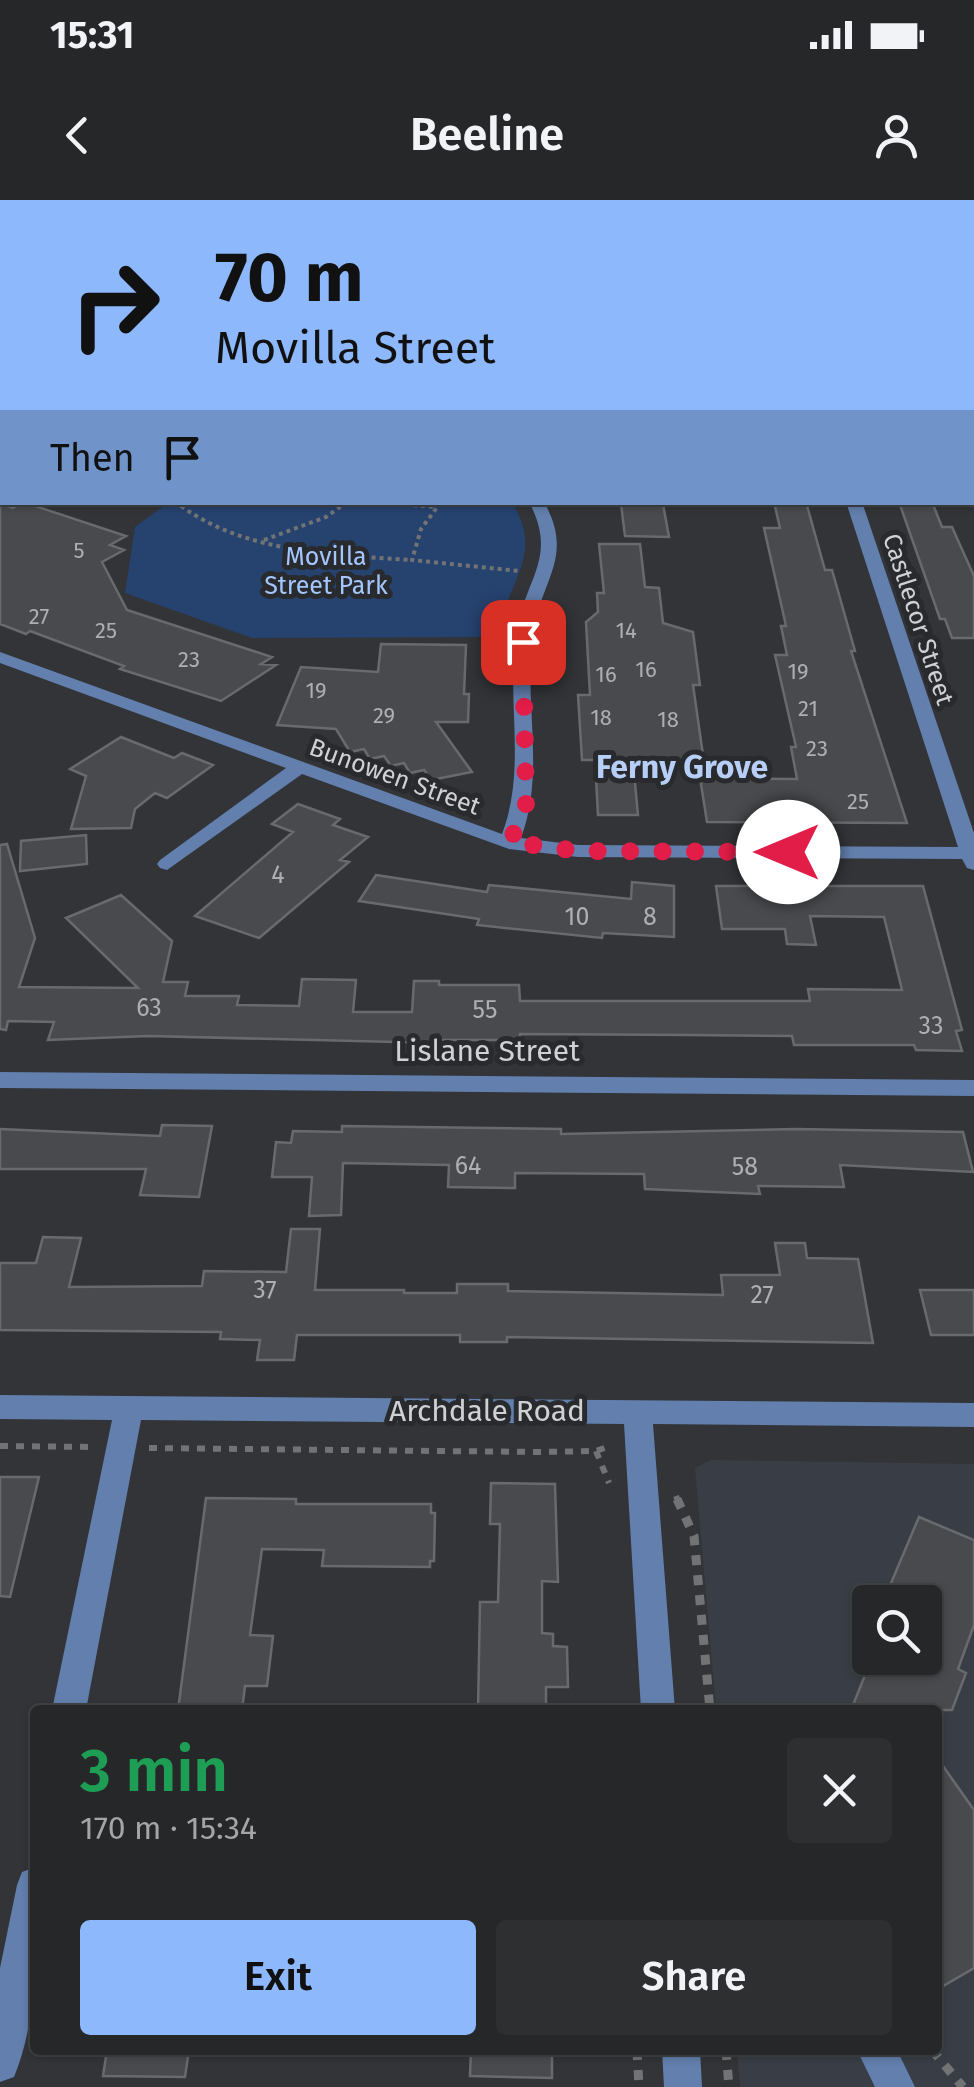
<!DOCTYPE html>
<meta charset="utf-8">
<style>
:root{--surface:#262729;--page:#2e2f31;--text:#f1f3f6;--muted:#a4a5a8;--line:#424446;--accent:#8db9fc}
body{margin:0;font-family:"Fira Sans",sans-serif;background:var(--page);color:var(--text);height:100vh;display:flex;flex-direction:column;font-size:38px;white-space:nowrap}
*{box-sizing:border-box;margin:0}
p{font-size:32px;color:var(--muted)}
.icon{flex:none;width:55px;height:55px;fill:none;stroke:currentColor;stroke-width:2;stroke-linecap:round;stroke-linejoin:round}
.map{position:relative;flex:1;overflow:hidden}
.details{position:absolute;left:30px;top:1505px;width:912px;height:350px;display:flex;flex-direction:column;background:var(--surface);border-radius:10px;box-shadow:0 2px 8px #0004,0 0 0 2px var(--line)}
.details>*{flex:none}
.banner{position:absolute;left:0px;top:0px;width:975px;height:305px;box-shadow:0 2px 8px #0004,0 0 0 2px var(--line);background:#8db9fc;color:#111;overflow:hidden}
.tools{position:absolute;left:852px;top:1385px;display:grid;gap:20px}
.tools a{display:grid;place-items:center;width:90px;height:90px;border-radius:10px;background:var(--surface);box-shadow:0 2px 8px #0004,0 0 0 2px var(--line);font-size:50px}
.pin{position:absolute;display:grid;place-items:center;width:85px;height:85px;color:#fff;margin:-42px;border-radius:20px;box-shadow:0 5px 15px #0006}
.me{position:absolute;width:110px;margin:-55px;rotate:270deg;stroke-linejoin:round;filter:drop-shadow(0 0 8px #0008)}
.turn{display:flex;align-items:center;gap:35px;height:210px;padding:0 50px;font-size:45px}
.turn .icon{width:130px;height:130px;stroke-width:2.5}
.turn b{display:block;font-size:70px;line-height:85px}
.then{display:flex;align-items:center;height:95px;padding:0 50px;background:#0003;gap:20px;font-size:38px}
.round{display:grid;place-items:center;flex:none;width:105px;height:105px;border-radius:10px;background:var(--page)}
.summary{display:flex;align-items:center;justify-content:space-between;height:170px;padding:0 50px}
h1{font-size:60px;font-weight:600;line-height:75px;color:#1e9e55}
.cta{display:flex;gap:20px;margin-top:auto;padding:20px 50px}
.cta a{flex:1;height:115px;border-radius:10px;background:var(--accent);color:#111;font-size:40px;font-weight:600;line-height:115px;text-align:center}
.cta a+a{background:var(--page);color:var(--text)}
.status{display:flex;justify-content:space-between;align-items:center;height:70px;padding:0 50px;background:var(--surface);direction:ltr}
.status svg{height:28px;fill:currentColor}
header{display:flex;justify-content:space-between;align-items:center;height:130px;padding:0 50px;background:var(--surface);font-size:45px;font-weight:600}
.map>svg:first-child{display:block}
</style>
<div class="status"><b>15:31</b><svg viewBox="0 0 49 12"><path d="M0 12V9h3v3zM5 12V6h3v6zM10 12V3h3v9zM15 12V0h3v12zM26 1h20v11H26zM47 4h2v5h-2z"/></svg></div>
<header><svg class="icon" aria-label="back" viewBox="0 0 24 24"><path d="M15 5l-7 7 7 7"/></svg>Beeline<svg class="icon" aria-label="person" viewBox="0 0 24 24"><circle cx="12" cy="8" r="4"/><path d="M4 21q1-7 8-7t8 7"/></svg></header>
<div class="map">
<svg width="974" height="1887" viewBox="0 0 974 1887">
<rect width="100%" height="100%" fill="#323437"/>
<path fill="#393e46" fill-rule="evenodd" d="M711 1260 974 1264V1887H740L737 1850H938V1510H716L695 1268ZM870 1402H925V1458H870Z"/>
<path fill="#26426f" d="M503 0H974V102L972 2H499Z
M168 303H512C546 356 505 383 498 437L252 438 125 393 135 327Z"/>
<g fill="none" stroke-linecap="round" stroke-linejoin="round">
<path stroke="#03214f" stroke-width="5" d="M32 2 36 0"/>
</g>
<path fill="#484a4d" stroke="#686a6d" stroke-width="2.5" d="M23 302 126 336 110 345 124 350 102 362 127 410 272 457 261 464 276 465 221 501 120 469 124 466 30 431 26 434 0 424V303L13 308Z
M774 302H806L825 370H832L855 451H851L907 623 707 622 700 578 797 579 791 547H796L775 455H787L781 426H786L764 328H780Z
M899 302H932L942 327H952L974 376V438H952L945 419H940Z
M621 304H663L669 337 625 336Z
M599 344H640L645 387 659 388 663 423 693 432 700 485H693L704 562 633 561 638 615H598L595 560H582L578 495H590L586 422 598 412 597 393H604Z
M381 444 466 445 464 494H469L468 522H436L472 572 431 580 424 570 410 573 404 563 391 566 384 556 370 559 364 549 350 552 336 529 277 525 301 467 378 472Z
M121 537 174 558 182 553 213 565 167 598 155 593 135 609 131 628 71 629 86 576 70 569Z
M298 604 340 619 333 625 368 637 340 660 349 662 259 738 195 716 293 632 272 624Z
M86 635 87 664 20 671 21 641Z
M7 644 35 738 19 787 138 788 66 718 121 695 172 741 163 782H188L185 796H239L237 805 299 806 302 779 356 780 353 812H412L414 781H439V785H519L520 801H810L808 789 902 790 884 717 810 716 816 745 787 744 785 729H722L716 686H923L962 830 956 831 962 851 916 850 914 845H794L792 836 688 835 520 834V840H436V843L148 836 48 840 54 822 8 821 6 830 0 829V645Z
M376 675 487 692 489 685 631 699 632 682 674 686V737L603 733 602 738 477 725 479 719 359 701Z
M162 925 212 926 199 997 140 995 146 969H0V929L160 936Z
M342 926 561 929V934L796 929 963 932 973 972 840 965 844 987 758 986 760 994 645 989 644 974 515 973V988L448 987 449 965 343 963 341 1015 309 1016 312 977H272L276 942 291 943 293 931 342 932Z
M291 1029H320L315 1090H404V1093H457V1084H508V1091L723 1095 721 1075H780L775 1043H805L807 1058 858 1059 873 1143 507 1137V1142H460V1135H297L294 1160H257L260 1140 220 1139 221 1132 0 1130V1063H36L43 1037 81 1038 69 1087 202 1086 204 1071 286 1072Z
M920 1090H974V1135H931Z
M0 1277H39L10 1397 0 1396Z
M491 1283 555 1284 558 1382 542 1381V1433L553 1434V1446L567 1447 568 1487H546V1510H478L480 1402H498L500 1324H490Z
M206 1298 296 1299V1304H431V1313H435L434 1361H430V1367L322 1366 324 1350 262 1349 250 1435 273 1436 267 1486H245L242 1510H178Z
M919 1317 974 1340V1425L958 1469 966 1473 952 1510H851L872 1458H925V1402H883Z
M938 1559 974 1610V1768L938 1789Z
M107 1850H189L185 1877 103 1876Z
M471 1850H552V1878L470 1876Z"/>
<g fill="none" stroke-linecap="round" stroke-linejoin="round">
<path stroke="#717375" stroke-width="4" stroke-dasharray="4 4" stroke-linecap="butt" d="M116 2H125
M173 302 181 306 193 302
M373 302 436 307
M441 302 421 329 412 360 519 371
M181 306C246 353 335 355 412 360
M264 340 326 317 347 302"/>
<path stroke="#717375" stroke-width="6" stroke-dasharray="8 8" stroke-linecap="butt" d="M0 1246 94 1247
M149 1248 538 1252 596 1251 610 1246
M596 1251 609 1283
M676 1296 678 1301"/>
<path stroke="#717375" stroke-width="9" stroke-dasharray="10 10" stroke-linecap="butt" d="M677 1299 694 1336 710 1510
M637 1850 639 1887
M726 1850 729 1887
M932 1850 963 1887"/>
<path fill="#627fad" fill-rule="evenodd" d="M272 0H290L292 2H275Z
M972 109H974V117H972Z
M2 128V136L0 137V129Z
M0 152 2 153V161H0Z
M972 198H974V206H972Z
M2 280V290L0 291V281Z
M529 302H544C575 357 541 379 533 433 523 503 546 570 521 638L578 645 958 647 846 302H862L974 633V670L967 668 962 659 578 657 509 649 302 574 167 670 160 668 157 664 160 660 286 568 0 463V452L502 634C527 568 506 501 516 434 524 379 559 358 529 302Z
M0 872 974 880V896L0 888Z
M0 1195 974 1203V1227L653 1224 675 1510H641L624 1224 141 1220 86 1510H52L112 1220 0 1219Z
M35 1667C35 1736 41 1811 14 1877L0 1882V1768L17 1685 22 1672Z
M662 1850H700L702 1887H664Z
M857 1850H897L915 1887H875Z"/>
<path fill="#b1caef" fill-rule="evenodd" d="M2 85V93L0 94V86Z
M2 109V117L0 118V110Z"/>
<g stroke="#a3a4a7" stroke-width="6">
<path id="rail" d="M471 2 476 0"/>
</g>
<use href="#rail" stroke="#282a2d" stroke-width="4" stroke-dasharray="11" stroke-linecap="butt"/>
</g>
<g fill="none" stroke-linecap="round" stroke-linejoin="round">
<path stroke="#e11d48" stroke-width="18" stroke-dasharray="0 32.4" d="M523 442 526 604 510 642 578 651 788 652"/>
</g>
<g text-anchor="middle" stroke-width="10" stroke-linejoin="round" paint-order="stroke">
<g font-size="22" fill="#aeafb2">
<text x="79" y="358">5</text>
<text x="39" y="424">27</text>
<text x="106" y="438">25</text>
<text x="626" y="438">14</text>
<text x="189" y="467">23</text>
<text x="646" y="477">16</text>
<text x="798" y="479">19</text>
<text x="606" y="482">16</text>
<text x="316" y="498">19</text>
<text x="808" y="516">21</text>
<text x="384" y="523">29</text>
<text x="601" y="525">18</text>
<text x="668" y="527">18</text>
<text x="817" y="556">23</text>
<text x="858" y="609">25</text>
</g>
<g font-size="25" fill="#a2c6fd" stroke="#282a2d">
<text x="326" y="365">Movilla<tspan x="326" dy="29">Street Park</tspan></text>
</g>
<g font-size="25" fill="#d0d1d3" stroke="#282a2d">
<text transform="translate(919 419) rotate(72)" y="9">Castlecor Street</text>
<text transform="translate(395 576) rotate(20)" y="9">Bunowen Street</text>
</g>
<g font-size="25" fill="#aeafb2">
<text x="278" y="683">4</text>
<text x="577" y="725">10</text>
<text x="650" y="725">8</text>
<text x="149" y="816">63</text>
<text x="485" y="818">55</text>
<text x="931" y="834">33</text>
<text x="468" y="974">64</text>
<text x="745" y="975">58</text>
<text x="265" y="1098">37</text>
<text x="762" y="1103">27</text>
</g>
<g font-size="30" fill="#d0d1d3" stroke="#282a2d">
<text x="487" y="861">Lislane Street</text>
<text x="487" y="1221">Archdale Road</text>
</g>
<g font-size="32" font-weight="bold" fill="#b7cff6" stroke="#282a2d">
<text x="682" y="578">Ferny Grove</text>
</g>
</g>
</svg>
<div class="tools">
<a><svg class="icon" aria-label="search" viewBox="0 0 24 24"><circle cx="10" cy="10" r="6"/><path d="M15 15l6 6"/></svg></a>
</div>
<div class="pin" style="left:523px;top:442px;background:#d93025"><svg class="icon" aria-label="arrive" viewBox="0 0 24 24"><path d="M6 21V4h12l-3 4 3 4H6"/></svg></div>
<svg class="me" style="left:788px;top:652px" viewBox="-20 -20 40 40"><circle r="19" fill="#fff"/><path d="M0-13L10 11 0 6-10 11z" fill="#e11d48"/></svg>
<div class="banner">
<div class="turn"><svg class="icon" aria-label="right" viewBox="0 0 24 24"><path d="M7 20v-9h11M14 6l5 5-5 5"/></svg><div><b>70 m</b>Movilla Street</div></div>
<div class="then">Then<svg class="icon" aria-label="arrive" viewBox="0 0 24 24"><path d="M6 21V4h12l-3 4 3 4H6"/></svg></div>
</div>
<section class="details">
<div class="summary"><div><h1>3 min</h1><p>170 m · 15:34</p></div><a class="round"><svg class="icon" aria-label="close" viewBox="0 0 24 24"><path d="M6 6l12 12M18 6L6 18"/></svg></a></div>
<div class="cta"><a>Exit</a><a>Share</a></div>
</section>
</div>
